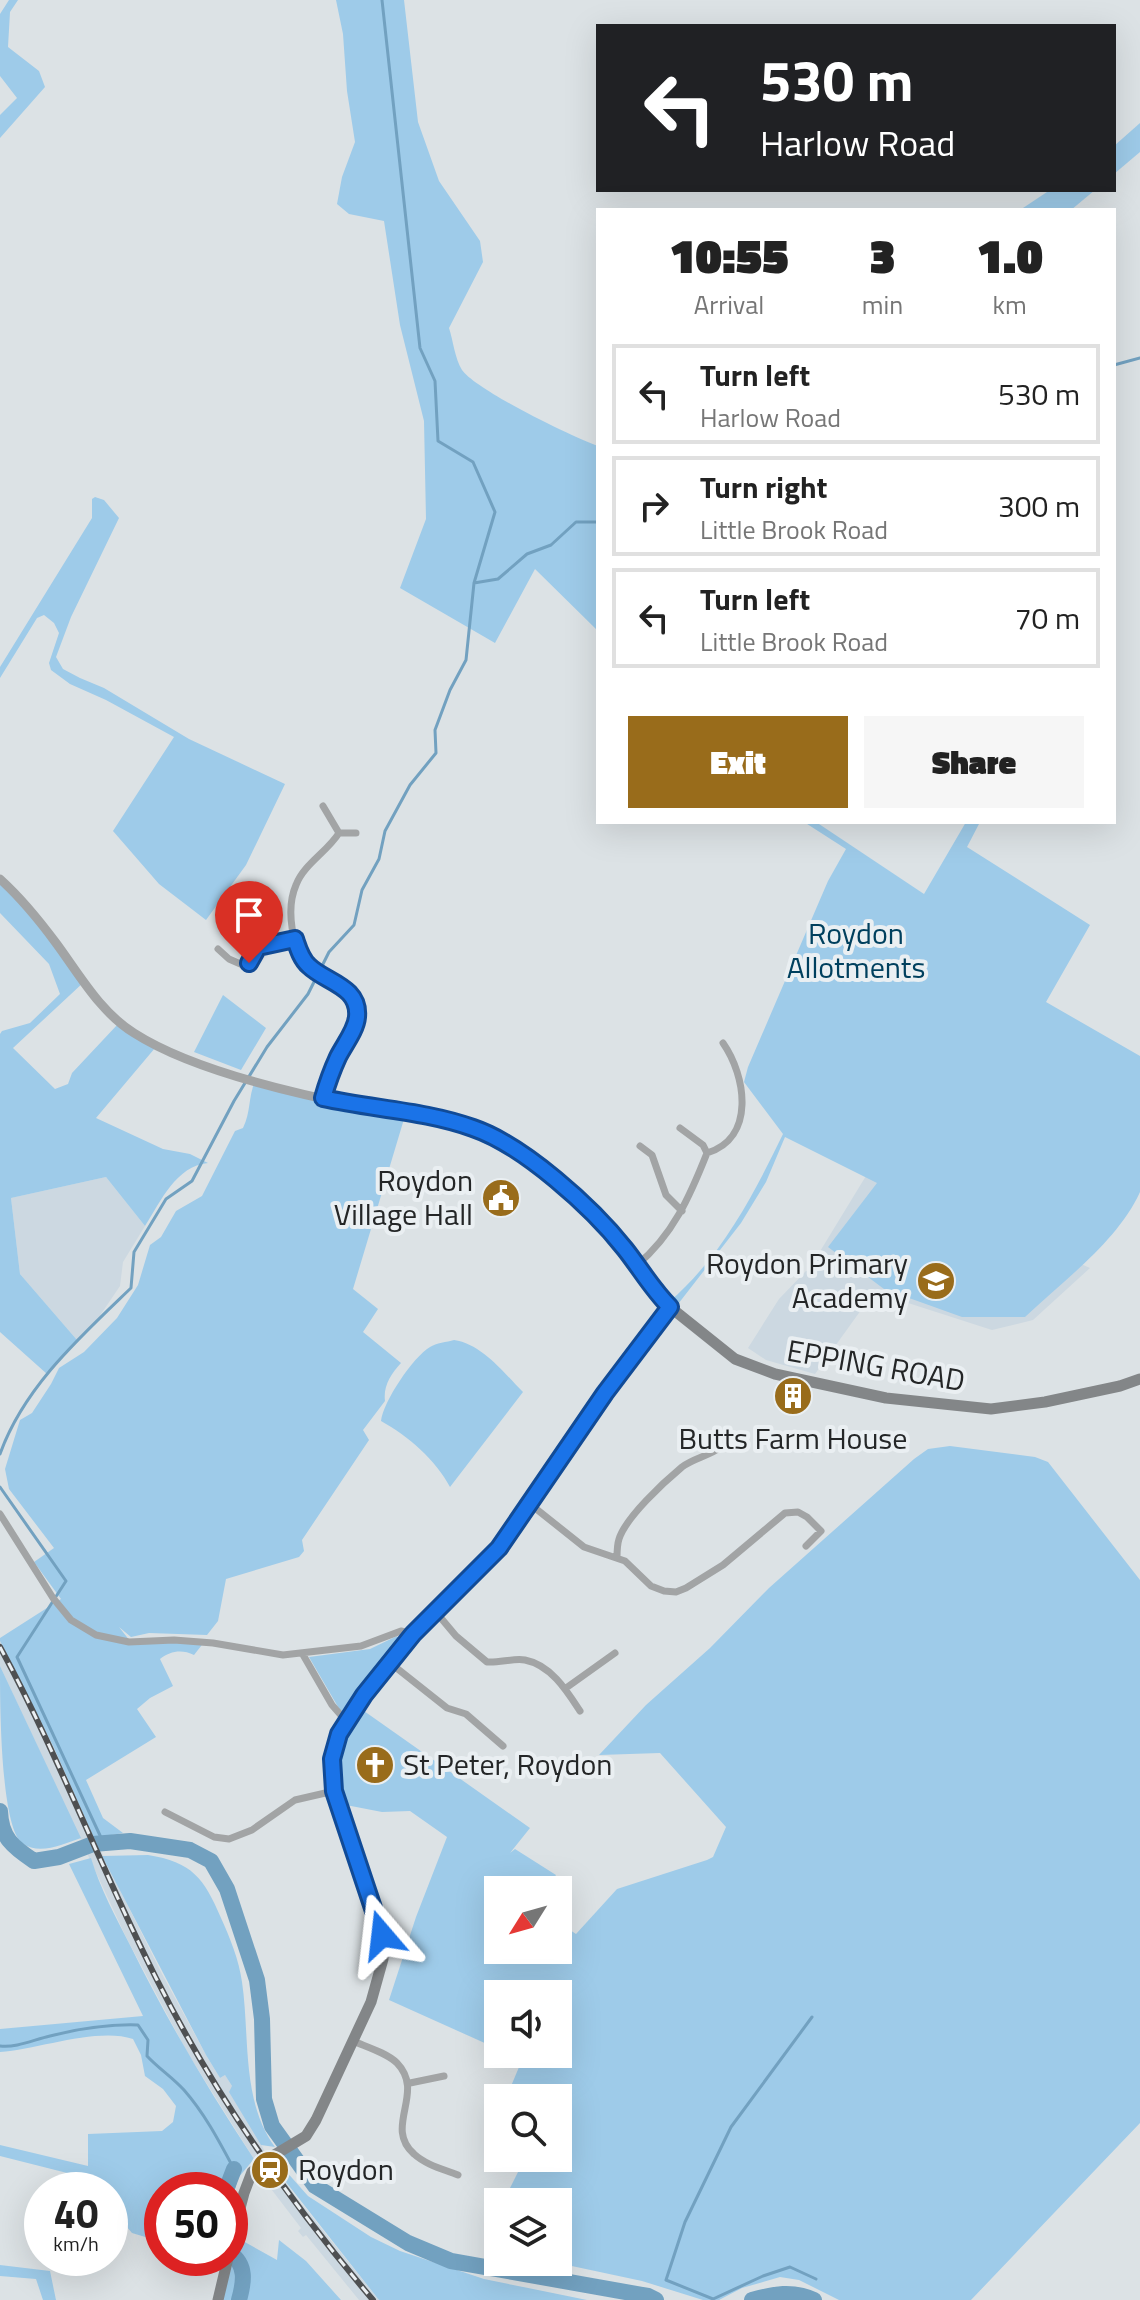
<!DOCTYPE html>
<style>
:root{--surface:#fff;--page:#f6f6f6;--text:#222;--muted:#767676;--line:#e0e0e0;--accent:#996c1b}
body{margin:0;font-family:"Titillium Web",sans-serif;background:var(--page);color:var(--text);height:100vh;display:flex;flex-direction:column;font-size:30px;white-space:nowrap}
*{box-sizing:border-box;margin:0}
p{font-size:26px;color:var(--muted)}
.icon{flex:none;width:44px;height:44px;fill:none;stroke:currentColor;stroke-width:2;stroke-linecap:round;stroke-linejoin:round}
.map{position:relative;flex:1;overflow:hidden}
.panel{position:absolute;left:596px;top:208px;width:520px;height:616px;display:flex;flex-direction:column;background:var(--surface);border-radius:0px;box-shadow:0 8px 32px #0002}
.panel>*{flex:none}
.top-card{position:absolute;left:596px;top:24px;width:520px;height:168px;border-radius:0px;box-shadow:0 8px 32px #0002;background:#202124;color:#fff;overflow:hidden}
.needle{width:52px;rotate:233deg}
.tools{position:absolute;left:484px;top:1876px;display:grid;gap:16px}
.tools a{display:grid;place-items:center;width:88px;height:88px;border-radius:0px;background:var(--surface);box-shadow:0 8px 32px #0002;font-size:40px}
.speed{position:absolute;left:24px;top:2172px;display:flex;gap:16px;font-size:40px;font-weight:700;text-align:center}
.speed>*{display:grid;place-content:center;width:104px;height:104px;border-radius:50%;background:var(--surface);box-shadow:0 8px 32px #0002;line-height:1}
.speed small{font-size:20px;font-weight:400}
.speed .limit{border:12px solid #d22;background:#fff;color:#111}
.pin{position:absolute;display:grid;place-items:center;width:68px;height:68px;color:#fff;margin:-82px -34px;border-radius:50% 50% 50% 0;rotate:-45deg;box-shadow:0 0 8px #0007}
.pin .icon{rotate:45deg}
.me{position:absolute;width:88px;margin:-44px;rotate:343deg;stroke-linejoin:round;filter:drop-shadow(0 0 6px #0008)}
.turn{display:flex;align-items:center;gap:28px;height:168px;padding:0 32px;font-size:36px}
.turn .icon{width:104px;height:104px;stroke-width:2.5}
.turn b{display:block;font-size:56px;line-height:68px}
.eta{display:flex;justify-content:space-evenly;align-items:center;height:136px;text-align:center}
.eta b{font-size:48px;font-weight:800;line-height:56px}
.action{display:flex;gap:16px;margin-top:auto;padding:16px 32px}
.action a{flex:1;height:92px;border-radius:0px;background:var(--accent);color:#fff;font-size:32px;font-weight:800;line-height:92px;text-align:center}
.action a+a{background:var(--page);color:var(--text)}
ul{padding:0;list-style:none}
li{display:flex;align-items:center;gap:24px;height:100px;margin:0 16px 12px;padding:0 16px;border:4px solid var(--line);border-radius:0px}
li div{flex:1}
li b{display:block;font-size:30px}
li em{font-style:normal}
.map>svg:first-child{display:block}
</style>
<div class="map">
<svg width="1140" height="2300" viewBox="0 0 1140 2300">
<rect width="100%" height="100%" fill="#dce2e5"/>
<path fill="#ccd8e1" d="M869 1171 936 1199 1090 1268 1033 1320 992 1330 874 1292 815 1374 766 1360 748 1348 779 1299 806 1271H808Z
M106 1177 145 1226 123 1262 120 1286 99 1317 77 1340 20 1274 11 1198Z
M0 1641 54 1748 106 1862 162 1974 206 2055 220 2078 225 2075 232 2086 265 2152 254 2159 187 2052 126 1937 0 1666Z
M277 2161 286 2175 283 2178 296 2197 379 2300H359L306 2235 303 2237 298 2231 301 2228 265 2181 267 2179 263 2171Z"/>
<path fill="#9ecbe9" d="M9 0H18L10 12 8 47 39 71 45 87 0 138V115L17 98 0 76V14Z
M336 0H404L418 122 439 181 480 241 483 262 449 328C453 340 455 359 462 370 476 390 572 437 598 446V631L535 569 495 643 400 588 426 519 424 421 400 325 384 221 349 214 337 204 342 177 355 142 347 91 343 34Z
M1140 123V152L1114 174V146Z
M1050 190H1095L1071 210H1020Z
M95 497 104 500 119 518 71 617 56 657 63 669 80 678 104 688 189 739 285 784 246 865 206 920 159 884 113 831 174 737 106 700 70 684 51 670 49 663 59 633 54 623 44 615 37 618 0 678V667L92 518V499Z
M804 822H816L924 894 966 822H980L967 847 1090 925 1046 1002 1140 1056V1192C1117 1242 1065 1279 1025 1317H962L884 1289 828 1247 877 1183 785 1137 766 1182 741 1223 675 1308 669 1302C721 1257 753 1196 783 1134L744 1082 748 1067 828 881 846 849Z
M0 881 18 897 84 982 13 1048 55 1089 68 1084 72 1073 118 1024 155 1048 96 1118 163 1149 190 1154 208 1163C176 1166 161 1201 145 1226L106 1177 11 1198 20 1274 77 1340 47 1374 0 1332V1034L2 1031 30 1023 60 994 49 964 0 913Z
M223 995 266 1028 241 1070 194 1052Z
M255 1081 404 1119 353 1289 378 1309 363 1332 401 1363C391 1374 383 1386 385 1401L363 1430 369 1440 302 1540 304 1551 299 1557 226 1579 218 1621 207 1635 149 1633 131 1637 119 1627 130 1641H205L194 1655C182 1649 170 1651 160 1659L173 1686 150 1698 137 1709 156 1737 86 1780 103 1818 123 1833 94 1838 54 1748 0 1641V1638L61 1599 34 1562 54 1548 9 1489 5 1469 20 1420 32 1413 51 1384 59 1368 84 1352 117 1318 138 1285 150 1245 161 1237 176 1211 202 1196 235 1131 243 1128C251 1112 248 1098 255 1081Z
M454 1340C482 1344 504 1373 523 1392L450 1487C436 1460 408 1436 381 1421 383 1402 413 1357 430 1347 436 1343 447 1342 454 1340Z
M950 1446 1035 1457 1048 1462 1140 1580V2123L971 2300H839L799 2280 780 2277 742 2288 719 2300H703L642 2281 553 2262H558V2202H503L525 2158H558V2098H506L522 2060 509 2054H558V1994H498V2049L389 2000 416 1917 447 1837 410 1811 382 1812 346 1805C330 1767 337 1741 364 1711L530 1828 510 1853 515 1849 556 1875 546 1890H498V1950H558V1922L576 1934 617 1889 707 1860 713 1857 726 1827 660 1753 599 1755 646 1705 710 1648 769 1588 914 1459 928 1449Z
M397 1636 398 1638 341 1712 309 1657 370 1649Z
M0 1666 81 1838C62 1844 40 1856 22 1843 0 1826 0 1698 0 1666Z
M148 1855C192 1862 204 1878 221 1918 230 1938 239 1960 242 1982 250 2036 241 2101 275 2147L261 2145 229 2092 232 2086 225 2075 220 2078 206 2055 102 1856Z
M91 1858C100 1888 116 1918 131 1947 167 2020 209 2091 254 2159L238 2178 230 2208V2190H162V2242L132 2233 110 2207V2190H95L83 2177 0 2156V2145L88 2166V2134L162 2131 173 2122 176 2106 163 2089 145 2076 141 2055 133 2039C98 2027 39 2049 0 2052V2029L143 2016 69 1864Z
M277 2161 308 2196 371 2237 400 2251 484 2279 587 2300H379L282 2177 286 2174Z
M234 2236 277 2260 279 2240 306 2261 341 2300H221Z
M0 2265 50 2271 56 2300H43L36 2279 0 2276Z"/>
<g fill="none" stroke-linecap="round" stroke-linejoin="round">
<path stroke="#72a1c0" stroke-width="3" d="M1114 365 1140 358
M474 583 498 579 527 554 551 545 576 522H598
M0 1454C24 1387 80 1337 131 1288L134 1252 166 1199 192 1181 234 1101 267 1047 308 994 329 952 354 925 362 890 379 859 385 831 410 785 436 753 435 730 450 690 466 660 474 583 495 512 473 462 438 441 435 381 420 348 382 0
M0 1487 66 1581 17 1657 104 1844
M812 2017 731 2127 685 2222 666 2280 713 2299 763 2276 790 2267 816 2279
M0 2046C16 2048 33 2040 50 2036 78 2029 109 2024 138 2025L148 2040 147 2056C158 2068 172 2077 184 2090 205 2114 219 2141 234 2169"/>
<path stroke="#72a1c0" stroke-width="16" d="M0 1811C1 1838 13 1847 34 1861L59 1857 93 1844 130 1841 190 1850 211 1861 227 1889 257 1980 262 2019 264 2099 272 2126 315 2186 408 2243 451 2261 648 2296 656 2300
M226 2190 234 2169
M230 2253C247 2265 244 2282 239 2300
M752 2300C774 2294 792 2290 814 2300"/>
<path stroke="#a2a4a5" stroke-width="7" d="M323 806 339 833
M339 833H356
M218 949 229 959 245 966 249 963 258 947 295 939
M323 1098C327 1084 332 1070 338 1057 344 1045 355 1031 357 1018 361 987 326 982 310 967 291 950 286 908 296 885 304 864 327 852 339 833
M680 1128 703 1145 707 1153
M640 1146 652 1155 666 1195 682 1211
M637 1265C673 1235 690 1196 707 1153 756 1138 746 1076 723 1043
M530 1504 584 1547 625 1561 651 1586 664 1591 676 1592 686 1588 723 1565 785 1513 798 1512 807 1517 821 1531 806 1546
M0 1514 53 1598 71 1620 96 1635 129 1642 174 1640 213 1643 283 1655 361 1646 401 1631 413 1634
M617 1558C617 1552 617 1545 619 1539 626 1517 664 1482 682 1467 694 1458 709 1456 721 1447
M435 1611 456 1636 487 1662C500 1663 513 1658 525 1660 551 1665 567 1691 580 1711
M302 1653 332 1705 346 1721
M389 1662 447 1708 466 1714 503 1746
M566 1688 615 1653
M165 1812 214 1837 229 1839 252 1830 295 1800 334 1791
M353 2041C367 2047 387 2053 397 2063 426 2093 383 2127 414 2154 426 2165 443 2169 458 2175
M410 2083 444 2076"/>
<path stroke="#a2a4a5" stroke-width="9" d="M0 879C21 898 39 920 56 943 79 974 100 1012 134 1033 190 1069 292 1093 358 1106 403 1114 458 1114 498 1138 544 1165 588 1205 622 1245 639 1265 651 1288 670 1307"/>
<path stroke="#838688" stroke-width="11" d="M230 2246 244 2193 252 2172 266 2160 306 2136 316 2120 371 2002 383 1959 382 1935 375 1910 334 1791 332 1759 339 1734 364 1695 413 1634 499 1548 620 1372 670 1307 735 1359 775 1374 886 1398 991 1409 1045 1402 1120 1386 1140 1379
M218 2300 228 2258"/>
<g stroke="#4e5052" stroke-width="6">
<path id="rail" d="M0 1647C58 1754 101 1869 156 1978 214 2094 289 2201 373 2300"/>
</g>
<use href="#rail" stroke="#eaeff2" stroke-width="3" stroke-dasharray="9" stroke-linecap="butt"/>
</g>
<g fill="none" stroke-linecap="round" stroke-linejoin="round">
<g stroke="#114b97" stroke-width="20">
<path id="route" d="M249 963 258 947 295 939C298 948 301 959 309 966 325 982 360 986 357 1017 356 1030 344 1045 338 1057 332 1070 327 1084 323 1098 373 1109 426 1111 473 1128 523 1145 592 1207 625 1249 640 1268 652 1289 670 1307L605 1393 499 1548 413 1634 364 1695 339 1734 332 1759 334 1791 382 1935"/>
</g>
<use href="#route" stroke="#1a73e8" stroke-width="14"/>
</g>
<defs>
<g id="civic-disc" transform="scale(2)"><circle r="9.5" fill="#996c1b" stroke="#eaeff2"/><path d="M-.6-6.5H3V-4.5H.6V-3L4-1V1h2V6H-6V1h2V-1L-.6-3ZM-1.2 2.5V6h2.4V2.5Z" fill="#fff"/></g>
<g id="school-disc" transform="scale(2)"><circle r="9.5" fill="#996c1b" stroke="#eaeff2"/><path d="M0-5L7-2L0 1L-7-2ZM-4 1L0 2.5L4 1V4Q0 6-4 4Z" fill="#fff"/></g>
<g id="building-disc" transform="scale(2)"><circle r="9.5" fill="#996c1b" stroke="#eaeff2"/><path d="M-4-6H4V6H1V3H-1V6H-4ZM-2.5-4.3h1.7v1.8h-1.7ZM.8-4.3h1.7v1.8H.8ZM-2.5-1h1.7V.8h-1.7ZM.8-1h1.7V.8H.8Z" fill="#fff"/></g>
<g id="church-disc" transform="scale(2)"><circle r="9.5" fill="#996c1b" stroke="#eaeff2"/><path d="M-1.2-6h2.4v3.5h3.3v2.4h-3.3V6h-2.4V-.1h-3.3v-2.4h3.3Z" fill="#fff"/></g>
<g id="station-disc" transform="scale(2)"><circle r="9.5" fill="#996c1b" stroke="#eaeff2"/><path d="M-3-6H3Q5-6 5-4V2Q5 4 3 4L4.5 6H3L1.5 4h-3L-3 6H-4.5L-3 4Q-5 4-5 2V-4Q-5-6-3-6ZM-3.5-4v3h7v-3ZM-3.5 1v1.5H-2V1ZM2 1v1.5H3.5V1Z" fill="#fff"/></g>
</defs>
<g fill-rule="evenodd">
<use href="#civic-disc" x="501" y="1198"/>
<use href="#school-disc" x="936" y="1281"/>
<use href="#building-disc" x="793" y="1396"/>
<use href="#church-disc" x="375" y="1765"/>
<use href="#station-disc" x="270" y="2170"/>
</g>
<g text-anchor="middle" stroke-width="8" stroke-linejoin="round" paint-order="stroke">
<g font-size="30" fill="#00405e" stroke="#eaeff2">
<text x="856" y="944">Roydon<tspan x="856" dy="34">Allotments</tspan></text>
</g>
<g font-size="30" fill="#242627" stroke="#eaeff2" text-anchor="end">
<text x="473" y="1191">Roydon<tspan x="473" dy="34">Village Hall</tspan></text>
<text x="908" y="1274">Roydon Primary<tspan x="908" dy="34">Academy</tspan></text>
<text x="793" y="1449" text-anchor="middle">Butts Farm House</text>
<text x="403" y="1775" text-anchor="start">St Peter, Roydon</text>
<text x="298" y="2180" text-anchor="start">Roydon</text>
</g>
<g font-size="30" fill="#242627" stroke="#eaeff2">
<text transform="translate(876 1366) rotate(10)" y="10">EPPING ROAD</text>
</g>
</g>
</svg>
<div class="tools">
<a><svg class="needle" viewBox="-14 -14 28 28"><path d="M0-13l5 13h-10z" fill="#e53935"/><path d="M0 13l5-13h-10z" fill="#767676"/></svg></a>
<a><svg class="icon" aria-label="sound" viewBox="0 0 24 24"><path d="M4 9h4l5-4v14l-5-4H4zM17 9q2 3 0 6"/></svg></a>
<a><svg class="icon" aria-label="search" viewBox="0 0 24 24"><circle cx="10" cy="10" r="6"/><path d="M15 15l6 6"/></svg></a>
<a><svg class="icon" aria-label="layers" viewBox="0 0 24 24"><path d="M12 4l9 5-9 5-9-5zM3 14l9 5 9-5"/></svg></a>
</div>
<div class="speed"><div>40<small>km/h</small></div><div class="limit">50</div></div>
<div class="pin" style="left:249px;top:963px;background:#d93025"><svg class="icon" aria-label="arrive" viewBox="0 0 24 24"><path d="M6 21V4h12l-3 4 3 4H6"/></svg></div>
<svg class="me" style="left:382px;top:1935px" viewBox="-20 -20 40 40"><path d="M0-17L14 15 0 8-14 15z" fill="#1a73e8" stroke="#fff" stroke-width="4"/></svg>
<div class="top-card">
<div class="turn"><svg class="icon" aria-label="left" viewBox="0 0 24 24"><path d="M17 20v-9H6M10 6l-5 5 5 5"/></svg><div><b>530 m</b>Harlow Road</div></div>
</div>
<section class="panel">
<div class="eta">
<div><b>10:55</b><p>Arrival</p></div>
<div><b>3</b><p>min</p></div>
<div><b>1.0</b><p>km</p></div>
</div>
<ul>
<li><svg class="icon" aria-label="left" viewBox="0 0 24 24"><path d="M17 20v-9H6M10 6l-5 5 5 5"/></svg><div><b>Turn left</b><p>Harlow Road</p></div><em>530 m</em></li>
<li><svg class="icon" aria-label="right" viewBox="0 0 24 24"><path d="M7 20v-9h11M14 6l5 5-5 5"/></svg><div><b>Turn right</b><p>Little Brook Road</p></div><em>300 m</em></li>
<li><svg class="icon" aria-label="left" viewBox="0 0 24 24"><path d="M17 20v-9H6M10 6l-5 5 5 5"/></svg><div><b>Turn left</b><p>Little Brook Road</p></div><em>70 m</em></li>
</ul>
<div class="action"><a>Exit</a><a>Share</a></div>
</section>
</div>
